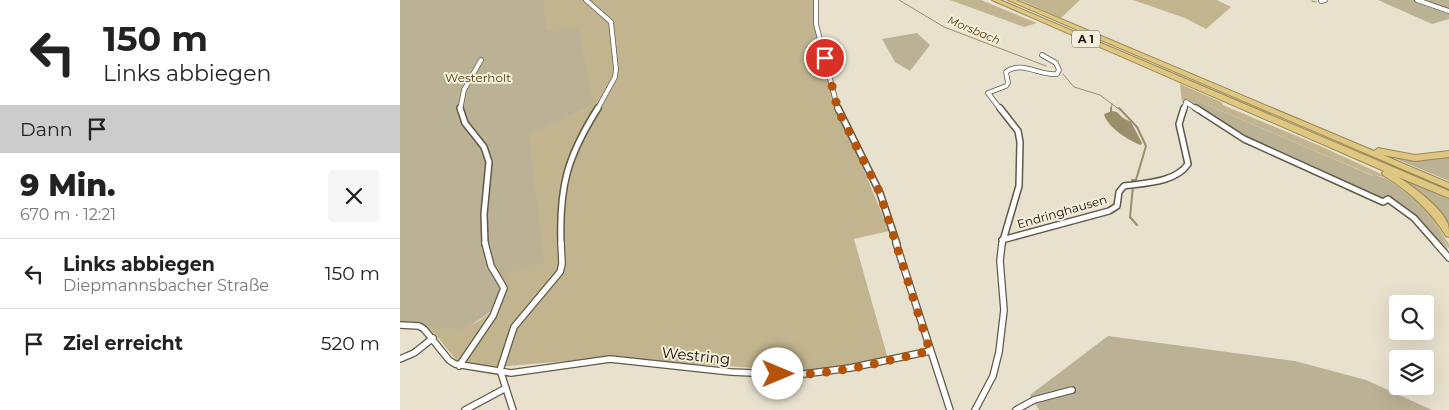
<!DOCTYPE html>
<html lang="de">
<meta charset="utf-8">
<style>
:root{--surface:#fff;--page:#f6f6f6;--text:#222;--muted:#767676;--line:#e0e0e0}
body{margin:0;font-family:Montserrat,sans-serif;background:var(--page);color:var(--text);height:100vh;display:flex;flex-direction:column;font-size:19px;white-space:nowrap}
*{box-sizing:border-box;margin:0}
p{font-size:16px;color:var(--muted)}
.icon{flex:none;width:28px;height:28px;fill:none;stroke:currentColor;stroke-width:2;stroke-linecap:round;stroke-linejoin:round}
.map{position:relative;flex:1;overflow:hidden}
.drawer{display:flex;flex-direction:column;background:var(--surface);width:400px}
.drawer>*{flex:none}
.top-card{background:#fff;color:var(--text);overflow:hidden}
.buttons{position:absolute;left:989px;top:295px;display:grid;gap:10px}
.buttons a{display:grid;place-items:center;width:45px;height:45px;border-radius:5px;background:var(--surface);box-shadow:0 5px 20px #0002;font-size:25px}
.pin{position:absolute;display:grid;place-items:center;width:42px;height:42px;color:#fff;margin:-21px;border:2px solid #fff;border-radius:50%;box-shadow:0 1px 5px #0007}
.me{position:absolute;width:55px;margin:-28px;rotate:90deg;stroke-linejoin:round;filter:drop-shadow(0 0 4px #0008)}
.turn{display:flex;align-items:center;gap:18px;height:105px;padding:0 20px;font-size:22px}
.turn .icon{width:65px;height:65px;stroke-width:2.5}
.turn b{display:block;font-size:35px;line-height:42px}
.then{display:flex;align-items:center;height:48px;padding:0 20px;background:#0003;gap:10px;font-size:19px}
.round{display:grid;place-items:center;flex:none;width:52px;height:52px;border-radius:5px;background:var(--page)}
.overview{display:flex;align-items:center;justify-content:space-between;height:85px;padding:0 20px}
h1{font-size:30px;font-weight:800;line-height:38px}
ul{padding:0;list-style:none}
li{display:flex;align-items:center;gap:15px;height:70px;padding:0 20px;border-top:1px solid var(--line)}
li div{flex:1}
li b{display:block;font-size:19px}
li em{font-style:normal}
main{display:flex;flex:1;min-height:0}
.map>svg:first-child{display:block}
</style>
<main>
<section class="drawer">
<div class="top-card">
<div class="turn"><svg class="icon" aria-label="left" viewBox="0 0 24 24"><path d="M17 20v-9H6M10 6l-5 5 5 5"/></svg><div><b>150 m</b>Links abbiegen</div></div>
<div class="then">Dann<svg class="icon" aria-label="arrive" viewBox="0 0 24 24"><path d="M6 21V4h12l-3 4 3 4H6"/></svg></div>
</div>
<div class="overview"><div><h1>9 Min.</h1><p>670 m · 12:21</p></div><a class="round"><svg class="icon" aria-label="close" viewBox="0 0 24 24"><path d="M6 6l12 12M18 6L6 18"/></svg></a></div>
<ul>
<li><svg class="icon" aria-label="left" viewBox="0 0 24 24"><path d="M17 20v-9H6M10 6l-5 5 5 5"/></svg><div><b>Links abbiegen</b><p>Diepmannsbacher Straße</p></div><em>150 m</em></li>
<li><svg class="icon" aria-label="arrive" viewBox="0 0 24 24"><path d="M6 21V4h12l-3 4 3 4H6"/></svg><div><b>Ziel erreicht</b></div><em>520 m</em></li>
</ul>
</section>
<div class="map">
<svg width="1049" height="410" viewBox="0 0 1049 410">
<rect width="100%" height="100%" fill="#e8e1ce"/>
<path fill="#bbb195" d="M0 0H144L179 26 194 104 147 263 109 298 65 330H41L15 324H0Z
M978 0H1049V19L1032 24Z
M517 33 530 45 510 71 495 62 482 39Z
M798 101 973 176C995 172 1049 234 1049 255L1004 208 986 195 983 200 845 139 806 114 797 103Z
M987 155 1049 156V181Z
M997 177 1049 199V229L1042 218Z
M708 336 895 361 966 380 1032 410H639L630 395Z"/>
<path fill="#c1b48f" d="M143 0H414L415 24 439 119 456 151 489 231 454 239 488 359 416 372 204 358 97 367 65 364 56 360 36 335 24 326C71 335 72 326 108 298L104 274 144 262 128 134 193 104 178 27 146 31Z
M550 0H581L637 23 624 27Z
M620 0H680L661 18Z
M733 0H817L831 7 806 29 785 18Z
M780 84 821 102 823 105 918 145 990 178 1024 204 1049 244V249C1041 230 996 172 974 176L798 101 797 103 808 114H806L788 101 784 100 782 103Z"/>
<path fill="#9b8e6b" d="M712 111 717 112 723 118 731 122 742 143 741 145C729 141 707 127 704 114Z"/>
<g fill="none" stroke-linecap="round" stroke-linejoin="round">
<path stroke="#9b8e6b" stroke-width="1" d="M499 0 544 27 646 66
M912 1 916 2
M663 74 674 87 700 95 720 110
M711 110 712 104"/>
<path stroke="#9b8e6b" stroke-width="2" d="M719 108 737 127 746 146 736 180H732V182
M711 112V108
M733 186 730 217 737 225"/>
<g stroke="#605a49" stroke-width="5.5">
<path id="minor-far2" d="M186 0 211 22 216 69 215 77 197 110
M416 0V24L438 110
M1017 0 1049 11
M921 1 925 0
M60 110 64 90 81 60
M601 110 588 93 606 86 608 83 606 72C621 60 640 76 657 74L659 70 656 63 642 55
M784 110 786 102 798 110"/>
</g>
<g stroke="#605a49" stroke-width="8">
<path id="minor-far1" d="M60 108 65 123 84 147 89 162 84 214 85 244
M438 108 480 193 497 244
M600 108 618 131 620 142 619 186 602 244
M796 108 844 139 983 202 988 199 1014 218 1037 244
M602 240 709 211 717 206 719 192 724 186C744 183 775 183 788 164L779 124 784 108
M161 244C159 187 167 157 198 108"/>
</g>
<g stroke="#605a49" stroke-width="8">
<path id="minor" d="M496 243 550 410
M1036 243 1049 258
M0 325 19 326 24 329 49 360 55 364 111 373 210 359 331 372 396 375 450 368 530 351
M0 359 14 353 33 338
M59 366 93 316 104 288 91 266 85 243
M100 370 114 327 160 272 162 264 161 243
M100 370 113 410
M65 410 106 388
M575 410 593 376 599 352 604 310 600 261 602 243
M616 410 634 400 672 390"/>
</g>
<g stroke="#988757" stroke-width="2">
<path id="motorway" d="M592 0H600L1049 191V198L998 177C1013 186 1042 208 1048 224 1049 228 1049 233 1049 237L1046 236C1030 210 1009 191 983 175L982 173 984 171Z
M608 0H616L974 151 978 148 1015 155 1049 151V157L1015 161 983 155 1049 183V189Z"/>
</g>
<use href="#minor-far2" stroke="#fff" stroke-width="4"/>
<use href="#minor-far1" stroke="#fff" stroke-width="5"/>
<use href="#minor" stroke="#fff" stroke-width="5.5"/>
<use href="#motorway" fill="#e0c781" fill-rule="evenodd"/>
</g>
<g fill="none" stroke-linecap="round" stroke-linejoin="round">
<path stroke="#b45309" stroke-width="9" stroke-dasharray="0 16.2" d="M378 374C429 377 480 362 530 351L480 193 438 110 425 58"/>
</g>
<g text-anchor="middle" stroke-width="4" stroke-linejoin="round" paint-order="stroke">
<g font-size="11" font-style="italic" fill="#544417" stroke="#f6eedb">
<text transform="translate(574 30) rotate(23)" y="4">Morsbach</text>
</g>
<rect fill="#f6eedb" stroke="#565348" stroke-width="1" x="672" y="30.5" width="28" height="17" rx="4"/>
<g font-size="11" font-weight="bold" fill="#121009">
<text x="686" y="43">A 1</text>
</g>
<g font-size="12" fill="#4e3e10" stroke="#f6eedb">
<text x="78" y="82">Westerholt</text>
</g>
<g font-size="12" fill="#121009" stroke="#f6eedb">
<text transform="translate(662 212) rotate(-16)" y="4">Endringhausen</text>
</g>
<g font-size="15" fill="#121009" stroke="#f6eedb">
<text transform="translate(296 356) rotate(6)" y="5">Westring</text>
</g>
</g>
</svg>
<div class="buttons">
<a><svg class="icon" aria-label="search" viewBox="0 0 24 24"><circle cx="10" cy="10" r="6"/><path d="M15 15l6 6"/></svg></a>
<a><svg class="icon" aria-label="layers" viewBox="0 0 24 24"><path d="M12 4l9 5-9 5-9-5zM3 14l9 5 9-5"/></svg></a>
</div>
<div class="pin" style="left:425px;top:58px;background:#d93025"><svg class="icon" aria-label="arrive" viewBox="0 0 24 24"><path d="M6 21V4h12l-3 4 3 4H6"/></svg></div>
<svg class="me" style="left:378px;top:374px" viewBox="-20 -20 40 40"><circle r="19" fill="#fff"/><path d="M0-13L10 11 0 6-10 11z" fill="#b45309"/></svg>
</div>
</main>
